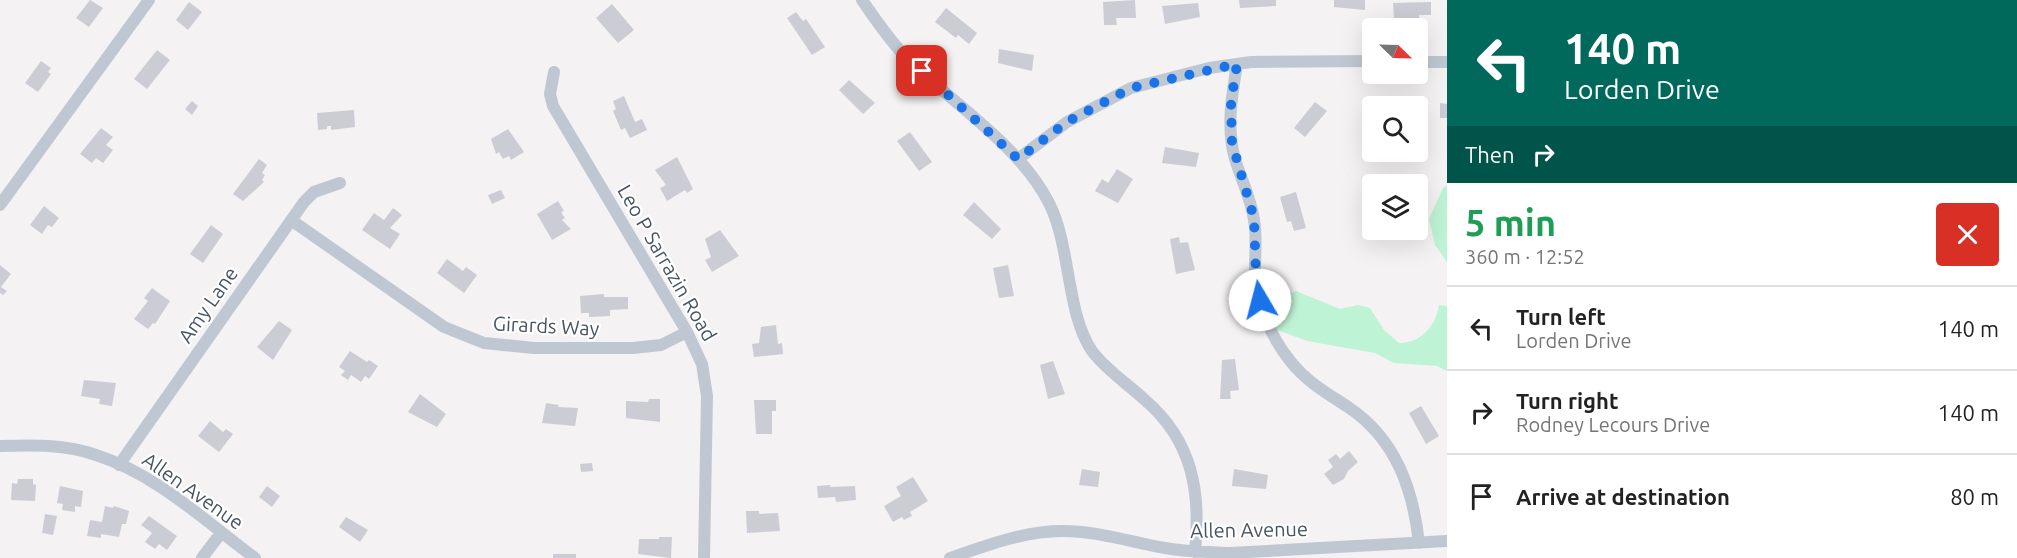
<!DOCTYPE html>
<meta charset="utf-8">
<style>
:root{--surface:#fff;--page:#f6f6f6;--text:#222;--muted:#767676;--line:#e0e0e0}
body{margin:0;font-family:Ubuntu,sans-serif;background:var(--page);color:var(--text);height:100vh;display:flex;flex-direction:column;font-size:22px;white-space:nowrap}
*{box-sizing:border-box;margin:0}
p{font-size:20px;color:var(--muted)}
.icon{flex:none;width:33px;height:33px;fill:none;stroke:currentColor;stroke-width:2;stroke-linecap:round;stroke-linejoin:round}
.map{position:relative;flex:1;overflow:hidden}
.sheet{display:flex;flex-direction:column;background:var(--surface);width:570px}
.sheet>*{flex:none}
.top-card{background:#00695c;color:#fff;overflow:hidden}
.needle{width:39px;rotate:113deg}
.controls{position:absolute;left:1362px;top:18px;display:grid;gap:12px}
.controls a{display:grid;place-items:center;width:66px;height:66px;border-radius:6px;background:var(--surface);box-shadow:0 6px 24px #0002;font-size:30px}
.pin{position:absolute;display:grid;place-items:center;width:51px;height:51px;color:#fff;margin:-26px;border-radius:12px;box-shadow:0 3px 9px #0006}
.me{position:absolute;width:66px;margin:-33px;rotate:352deg;stroke-linejoin:round;filter:drop-shadow(0 0 4px #0008)}
.turn{display:flex;align-items:center;gap:21px;height:126px;padding:0 18px;font-size:27px}
.turn .icon{width:78px;height:78px;stroke-width:2.5}
.turn b{display:block;font-size:42px;line-height:51px}
.then{display:flex;align-items:center;height:57px;padding:0 18px;background:#0003;gap:12px;font-size:22px}
.round{display:grid;place-items:center;flex:none;width:63px;height:63px;border-radius:6px;background:var(--page)}
.headline{display:flex;align-items:center;justify-content:space-between;height:102px;padding:0 18px}
h1{font-size:36px;font-weight:600;line-height:45px;color:#1e9e55}
ul{padding:0;list-style:none}
li{display:flex;align-items:center;gap:18px;height:84px;padding:0 18px;border-top:2px solid var(--line)}
li div{flex:1}
li b{display:block;font-size:22px}
li em{font-style:normal}
main{display:flex;flex:1;min-height:0}
.map>svg:first-child{display:block}
</style>
<main>
<div class="map">
<svg width="1447" height="558" viewBox="0 0 1447 558">
<rect width="100%" height="100%" fill="#f4f2f2"/>
<path fill="#bff3d6" d="M1447 185V262L1435 245 1429 219 1443 188Z
M1296 291 1340 309 1358 305 1370 308 1384 330 1399 343C1422 343 1436 325 1439 305L1447 306V371L1437 366 1394 363 1375 353 1307 341 1254 321C1259 303 1280 298 1296 291Z"/>
<path fill="#cccdd4" d="M90 0 103 8 89 27 76 18Z
M1135 0 1136 18H1116L1117 25H1104L1103 2Z
M1239 0H1276V6L1240 8Z
M1334 0H1365V10L1334 7Z
M189 2 202 12 188 30 176 20Z
M1431 2V15H1419V18L1394 19 1393 3Z
M1198 3 1200 17 1165 24 1162 6Z
M612 4 634 30 618 43 596 18Z
M946 8 977 33 969 44 958 35 956 38 935 22Z
M796 12 803 21 806 19 825 47 812 55 787 18Z
M999 49 1034 55 1032 71 998 63Z
M157 50 170 60 147 89 134 79Z
M41 61 51 68 48 72 51 74 38 92 25 83Z
M849 80 875 103 863 114 839 90Z
M624 96 635 122 642 119 647 130 630 138 625 128 621 130 613 111 616 109 613 101Z
M1365 98 1402 102V106H1372V117H1365Z
M192 101 198 106 192 115 185 109Z
M1315 102 1327 111 1305 137 1294 128Z
M1440 103 1447 104V118H1440Z
M354 110 355 127 331 130V126H327V129L318 130 317 113Z
M101 128 113 137 106 145 113 150 103 163 96 158 92 163 80 154Z
M508 129 524 152 511 160 509 156 503 159 499 152 496 154 491 139Z
M910 132 932 162 919 171 897 141Z
M1165 147 1199 153 1196 167 1162 163Z
M677 157 693 189 687 193 685 190 667 201 660 188 666 185 655 170Z
M259 159 267 165 262 173 265 175 262 180 264 182 243 201 233 194Z
M1117 169 1133 179 1118 203 1095 191 1102 179 1108 183Z
M501 190 505 198 492 204 488 195Z
M1296 192 1306 228 1294 231 1291 221 1287 222 1280 197Z
M558 201 564 211 561 212 565 218 562 220 571 229 552 240 537 214Z
M974 202 1001 229 992 239 963 215Z
M44 206 59 218 52 227 48 225 42 234 30 225Z
M393 208 402 215 390 228 400 234 390 249 362 230 374 213 384 220Z
M211 225 223 234 203 263 190 254Z
M720 230 739 256 712 272 705 260 711 257 705 239Z
M1179 237 1180 243 1188 242 1195 270 1176 274 1170 239Z
M447 259 463 271 466 267 477 275 464 293 437 273Z
M0 265 11 274 1 287 7 291 3 295 0 293Z
M1008 265 1014 296 999 298 993 268Z
M152 288 170 301 155 324 153 323 148 329 134 319 148 301 144 298Z
M604 294V297H628V309L610 310V316L589 317V313H581L580 296Z
M279 321 292 330 273 360 257 347Z
M776 325 778 344 782 343 783 354 754 357 752 344 759 343 761 327Z
M350 351 367 362 369 360 378 366 369 379 365 376 361 382 351 375 348 380 341 375 345 371 339 367Z
M1235 359 1239 390 1230 391 1231 399H1220L1222 360Z
M1053 361 1065 394 1048 399 1040 365Z
M84 380 116 383 112 406 99 404 100 399 81 396Z
M420 394 446 414 437 427 408 412Z
M649 399H660V422L626 418V401L648 402Z
M754 400H776V411H772V434H756Z
M546 403 559 405 558 407 578 408 575 426 542 423Z
M1421 406 1439 436 1426 444 1409 413Z
M210 421 223 432 226 429 233 434 219 452 198 436Z
M1349 451 1358 462 1348 471 1344 479 1333 485 1324 474 1333 467 1328 460 1336 454 1340 459Z
M592 463 593 471 581 472 580 464Z
M1082 469 1100 472 1098 487 1079 485Z
M1234 469 1268 475 1266 489 1232 486Z
M913 477 928 501 910 512 912 516 904 520 902 517 893 522 884 506 901 496 896 487Z
M18 479H33V484L36 485 35 501 11 500 12 483 17 484Z
M830 485V487L855 486 856 500 836 502 835 497 818 498 817 486Z
M60 486 83 491 81 507 75 506V512L62 510 63 504 57 503Z
M267 486 280 496 272 507 259 497Z
M105 506 113 508 114 506 129 511 126 524H122L119 537 101 534V538L87 536 90 520 102 522Z
M746 511H759V514L778 513 780 531 747 533Z
M45 514 57 516 53 535 42 533Z
M149 516 177 536 167 550 159 544 155 549 145 542 152 533 141 525Z
M346 517 368 530 360 542 339 527Z
M659 537H672L671 558 638 554 639 539H659Z
M553 554H576V558H553Z"/>
<g fill="none" stroke-linecap="round" stroke-linejoin="round">
<path stroke="#bfc8d2" stroke-width="12" d="M862 0C876 20 889 40 906 57 951 103 1020 145 1049 203 1071 246 1066 313 1092 351 1107 371 1127 383 1145 400 1193 441 1201 493 1195 552
M1418 62H1447
M1237 64C1232 95 1226 127 1235 159 1241 179 1251 198 1254 220 1257 236 1255 253 1255 270 1256 303 1270 336 1291 362 1307 382 1327 393 1348 407 1396 439 1413 489 1419 543
M554 72 550 94 553 106 687 332 702 364 707 396 704 558
M1018 159 1067 122 1131 88 1209 68 1251 62 1372 61
M0 205 149 0
M291 220 444 327 484 343 534 348H633L661 345 687 332
M0 446C32 445 66 444 96 455 156 474 205 521 255 558
M119 465 304 202 314 192 340 183
M202 558 221 533
M950 558C985 546 1024 531 1062 531 1098 531 1130 542 1165 548 1187 552 1208 552 1230 553L1447 541"/>
</g>
<g fill="none" stroke-linecap="round" stroke-linejoin="round">
<path stroke="#1a73e8" stroke-width="10" stroke-dasharray="0 18" d="M922 71 1018 159 1067 122 1131 88 1237 64 1231 102 1232 143 1254 218 1256 277 1260 300"/>
</g>
<g text-anchor="middle" stroke-width="4.5" stroke-linejoin="round" paint-order="stroke">
<g font-size="20" fill="#485461" stroke="#fff">
<text transform="translate(667 263) rotate(60)" y="7">Leo P Sarrazin Road</text>
<text transform="translate(208 305) rotate(-55)" y="7">Amy Lane</text>
<text transform="translate(546 326) rotate(3)" y="7">Girards Way</text>
<text transform="translate(193 491) rotate(35)" y="7">Allen Avenue</text>
<text transform="translate(1249 530) rotate(-1)" y="7">Allen Avenue</text>
</g>
</g>
</svg>
<div class="controls">
<a><svg class="needle" viewBox="-14 -14 28 28"><path d="M0-13l5 13h-10z" fill="#e53935"/><path d="M0 13l5-13h-10z" fill="#767676"/></svg></a>
<a><svg class="icon" aria-label="search" viewBox="0 0 24 24"><circle cx="10" cy="10" r="6"/><path d="M15 15l6 6"/></svg></a>
<a><svg class="icon" aria-label="layers" viewBox="0 0 24 24"><path d="M12 4l9 5-9 5-9-5zM3 14l9 5 9-5"/></svg></a>
</div>
<div class="pin" style="left:922px;top:71px;background:#d93025"><svg class="icon" aria-label="arrive" viewBox="0 0 24 24"><path d="M6 21V4h12l-3 4 3 4H6"/></svg></div>
<svg class="me" style="left:1260px;top:300px" viewBox="-20 -20 40 40"><circle r="19" fill="#fff"/><path d="M0-13L10 11 0 6-10 11z" fill="#1a73e8"/></svg>
</div>
<section class="sheet">
<div class="top-card">
<div class="turn"><svg class="icon" aria-label="left" viewBox="0 0 24 24"><path d="M17 20v-9H6M10 6l-5 5 5 5"/></svg><div><b>140 m</b>Lorden Drive</div></div>
<div class="then">Then<svg class="icon" aria-label="right" viewBox="0 0 24 24"><path d="M7 20v-9h11M14 6l5 5-5 5"/></svg></div>
</div>
<div class="headline"><div><h1>5 min</h1><p>360 m · 12:52</p></div><a class="round" style="background:#d93025;color:#fff"><svg class="icon" aria-label="close" viewBox="0 0 24 24"><path d="M6 6l12 12M18 6L6 18"/></svg></a></div>
<ul>
<li><svg class="icon" aria-label="left" viewBox="0 0 24 24"><path d="M17 20v-9H6M10 6l-5 5 5 5"/></svg><div><b>Turn left</b><p>Lorden Drive</p></div><em>140 m</em></li>
<li><svg class="icon" aria-label="right" viewBox="0 0 24 24"><path d="M7 20v-9h11M14 6l5 5-5 5"/></svg><div><b>Turn right</b><p>Rodney Lecours Drive</p></div><em>140 m</em></li>
<li><svg class="icon" aria-label="arrive" viewBox="0 0 24 24"><path d="M6 21V4h12l-3 4 3 4H6"/></svg><div><b>Arrive at destination</b></div><em>80 m</em></li>
</ul>
</section>
</main>
